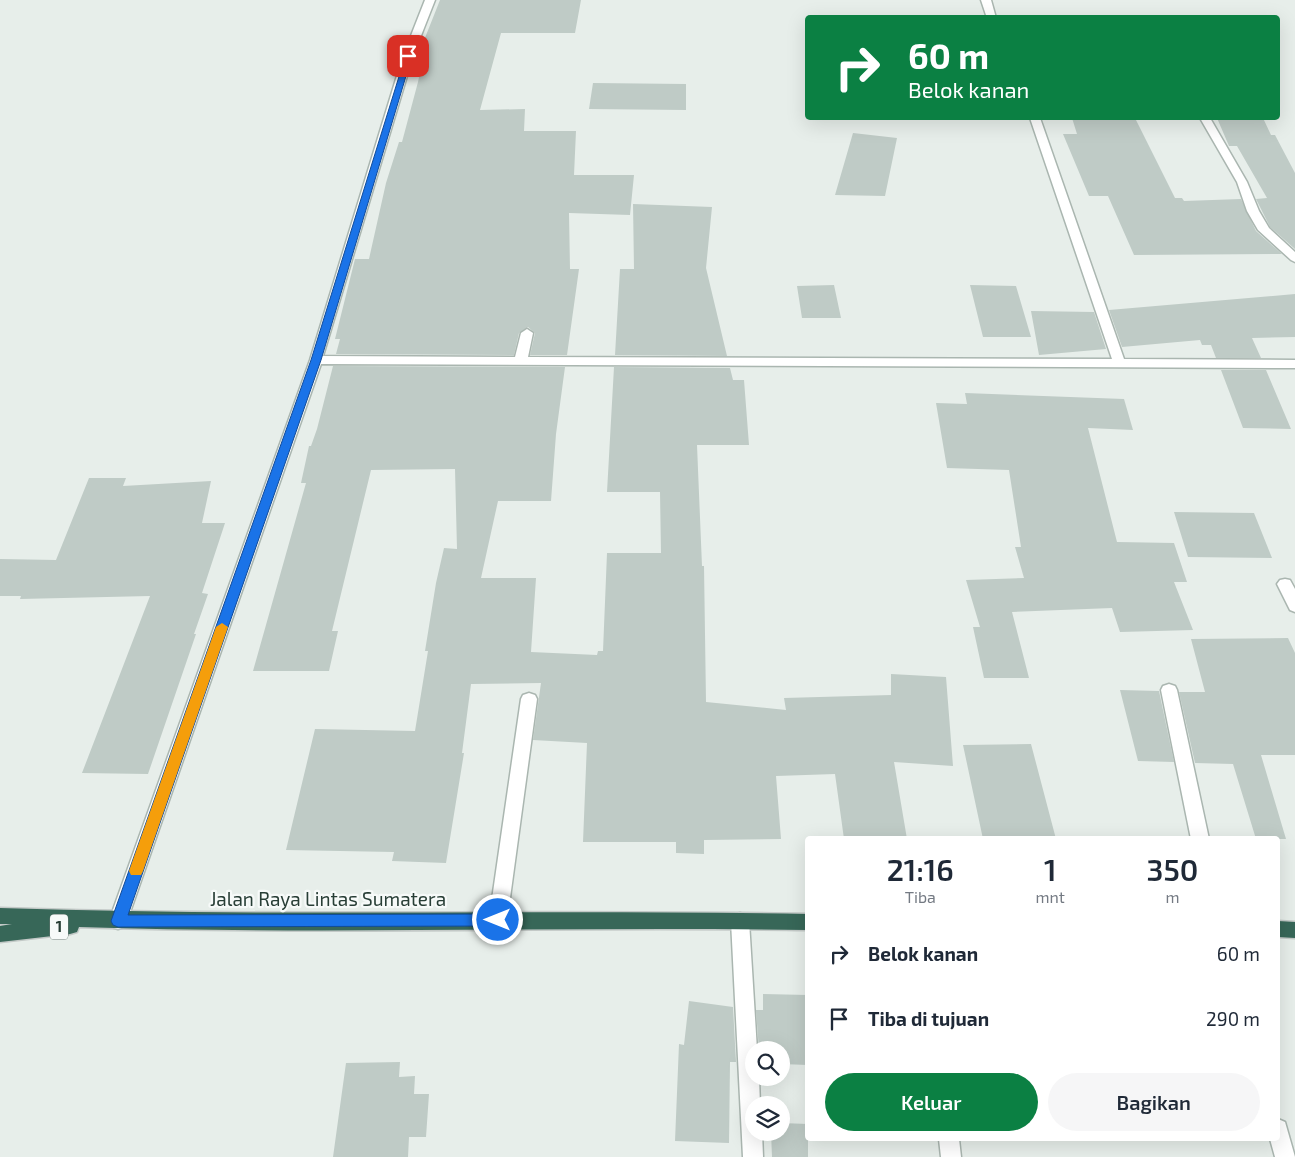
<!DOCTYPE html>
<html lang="id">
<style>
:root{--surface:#fff;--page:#f6f6f7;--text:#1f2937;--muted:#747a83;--accent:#0b8043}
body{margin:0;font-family:"Exo 2",sans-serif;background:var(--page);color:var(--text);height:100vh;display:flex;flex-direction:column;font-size:19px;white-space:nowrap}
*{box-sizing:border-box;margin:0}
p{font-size:16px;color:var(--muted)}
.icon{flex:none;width:28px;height:28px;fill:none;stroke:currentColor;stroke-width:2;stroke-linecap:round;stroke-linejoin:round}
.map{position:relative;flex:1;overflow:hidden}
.drawer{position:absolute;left:805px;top:836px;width:475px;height:305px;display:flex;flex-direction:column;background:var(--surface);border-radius:5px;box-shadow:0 5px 20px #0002}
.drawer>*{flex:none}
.top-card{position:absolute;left:805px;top:15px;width:475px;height:105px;border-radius:5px;box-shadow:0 5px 20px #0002;background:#0b8043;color:#fff;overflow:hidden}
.controls{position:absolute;left:745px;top:1041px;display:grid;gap:10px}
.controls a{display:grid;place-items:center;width:45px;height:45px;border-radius:50%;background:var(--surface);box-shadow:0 5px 20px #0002;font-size:25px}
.pin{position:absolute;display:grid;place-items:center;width:42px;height:42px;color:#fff;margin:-21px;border-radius:10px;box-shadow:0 2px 8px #0006}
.me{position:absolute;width:55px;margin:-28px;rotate:270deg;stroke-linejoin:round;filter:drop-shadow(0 0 4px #0008)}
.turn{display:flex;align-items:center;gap:18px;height:105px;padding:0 20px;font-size:22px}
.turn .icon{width:65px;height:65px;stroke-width:2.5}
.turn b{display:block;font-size:35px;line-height:42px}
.eta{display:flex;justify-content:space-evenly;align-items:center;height:85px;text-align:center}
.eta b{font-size:30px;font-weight:600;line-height:35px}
.button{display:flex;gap:10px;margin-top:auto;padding:10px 20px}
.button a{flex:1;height:58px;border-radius:30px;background:var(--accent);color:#fff;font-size:20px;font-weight:600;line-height:58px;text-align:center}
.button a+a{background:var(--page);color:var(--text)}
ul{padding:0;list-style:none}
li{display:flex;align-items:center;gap:15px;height:65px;padding:0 20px}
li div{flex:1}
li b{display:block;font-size:19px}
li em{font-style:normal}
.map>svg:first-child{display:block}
</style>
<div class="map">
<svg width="1295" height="1157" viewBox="0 0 1295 1157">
<rect width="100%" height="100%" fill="#e7eeea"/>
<path fill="#bfcbc6" d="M440 0H581L575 33H501L480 110 525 109 524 131H576L574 175H634L630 215 569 213 570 269H579L567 355H530L535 333 528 327 519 333 514 355 336 354 340 339H335L355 259H369L386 183 399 142H402L418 82 423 58H417Z
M593 83 686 84V110L589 109Z
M1072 118H1135L1175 198H1182L1184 201 1241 199 1256 231 1282 254 1134 255 1108 196H1089L1063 134H1077Z
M1217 118H1263L1271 135H1275L1295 173V249L1270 227 1256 199 1267 198 1237 146H1229Z
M853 133 897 138 885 196 835 195Z
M633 204 712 207 706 268 727 356 615 355 620 269H634Z
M834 285 841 318H802L797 286Z
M970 285 1016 286 1031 337H983Z
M1295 294V337L1252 338 1261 358H1216L1211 345H1202L1200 340 1122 347 1109 310Z
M1031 311 1094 312 1106 349 1039 355Z
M333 366 565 367 556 434 551 501H498L481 578H536L531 652 597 655 598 651H603L607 553H661L660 492H607L614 367 730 368 733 380H744L749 445H697L702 566H704L706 702 786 710 784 698 891 695V674L946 677 953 766 894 762 907 839H844L835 774 776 776 781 839 704 840V854L676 853V842H583L587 743 533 740 541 683 471 684 462 753H464L446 863 392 861 394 852 286 850 315 729 415 731 428 651H425L436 583 444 548 457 549 455 469 371 470 332 631H338L329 671H253L306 483H301L309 446H311L317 429Z
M1221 370H1266L1291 429 1243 428Z
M965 393 1124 399 1133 430 1088 428 1117 542 1174 543 1187 582H1174L1193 630 1120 632 1112 608 1012 612 1029 678H984L973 627H980L966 580 1024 578 1015 547H1021L1009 470 947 468 936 403 967 404Z
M89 478H126L123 486 211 481 202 523H225L202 593 208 594 194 634H196L148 774 82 773 150 596 20 599 21 596H0V559L56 560Z
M1174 512 1254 513 1272 558 1188 557Z
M1288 638 1295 653V755H1261L1286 839H1256L1233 764 1195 763 1179 692H1205L1191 639Z
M1120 690 1159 691 1174 762 1138 761Z
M1031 744 1056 839H983L963 745Z
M763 994 808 995V1065L781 1064V1050H759L756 1010H763Z
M689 1001 733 1007 736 1062H730L729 1143 675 1141 679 1044 684 1045Z
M400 1062 399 1077 415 1076 414 1094H429L426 1137H409L408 1157H333L346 1063Z
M781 1123 808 1124V1157H772L771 1132H781Z"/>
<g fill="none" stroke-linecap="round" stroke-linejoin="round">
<g stroke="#aab6b0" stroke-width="3">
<path id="minor" d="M425 0H435L413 56 323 356 515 357 521 333 527 329 533 333 528 357 1112 359 1030 118H1040L1124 359 1295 360V368L321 364 127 921 125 927 118 929 111 927 109 921 310 360 403 56Z
M981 0H991L996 18H987Z
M1200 118H1210L1247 182 1259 211 1269 228 1295 252V262L1291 260 1258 230 1247 211 1237 182Z
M1285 579 1290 580 1295 589V612L1290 610 1277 584 1280 580Z
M1169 684 1175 686 1177 690 1209 839H1191L1161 690 1163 686Z
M529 693 535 695 537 699 507 920 505 926 498 928 491 926 489 920 521 699 523 695Z
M740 913 747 915 749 921 757 1050H754V1078H759L760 1105H754V1132H762L763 1157H743L731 921 733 915Z
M1278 1119 1285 1122 1295 1157H1275L1270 1139H1278Z
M939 1139H959L961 1157H941Z"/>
</g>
<g stroke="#c3c9c7" stroke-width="3">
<path id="highway" d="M0 908C269 917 538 909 808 914V930C565 926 322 935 79 927L77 932 70 934 0 942V926L12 924H0Z
M1278 921 1295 922V938L1278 937Z"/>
</g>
<use href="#minor" fill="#fff" fill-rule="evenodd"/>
<use href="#highway" fill="#376758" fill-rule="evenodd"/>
</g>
<path fill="#1a73e8" stroke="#114b97" d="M406 54 412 56 321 360 128 915 498 914 503 915 505 920 503 924 498 926 118 927 113 925 111 921 311 360Z"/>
<path fill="#f59e0b" d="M222 623 228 627 143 871 141 875H131L129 871 216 627Z"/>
<g text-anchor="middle" stroke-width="4.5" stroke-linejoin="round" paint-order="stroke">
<rect fill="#f7faf9" stroke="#667670" stroke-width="1" x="50" y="914.5" width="18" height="25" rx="4"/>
<g font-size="15" font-weight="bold" fill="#283e36">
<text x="59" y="932">1</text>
</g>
<g font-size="19" fill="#283e36" stroke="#f7faf9">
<text x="328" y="906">Jalan Raya Lintas Sumatera</text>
</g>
</g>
</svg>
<div class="controls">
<a><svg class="icon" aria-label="search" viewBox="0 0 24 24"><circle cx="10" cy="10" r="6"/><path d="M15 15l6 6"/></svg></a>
<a><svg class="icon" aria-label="layers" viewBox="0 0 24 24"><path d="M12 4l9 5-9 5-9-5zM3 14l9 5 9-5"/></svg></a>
</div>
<div class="pin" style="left:408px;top:56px;background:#d93025"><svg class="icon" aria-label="arrive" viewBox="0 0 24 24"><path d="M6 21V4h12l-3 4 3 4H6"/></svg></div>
<svg class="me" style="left:498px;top:920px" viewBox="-20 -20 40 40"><circle r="17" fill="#1a73e8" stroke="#fff" stroke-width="3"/><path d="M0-11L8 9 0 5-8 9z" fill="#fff"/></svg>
<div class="top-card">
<div class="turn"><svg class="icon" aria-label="right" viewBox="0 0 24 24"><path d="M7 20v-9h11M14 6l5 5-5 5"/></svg><div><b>60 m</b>Belok kanan</div></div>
</div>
<section class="drawer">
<div class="eta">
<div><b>21:16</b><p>Tiba</p></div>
<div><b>1</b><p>mnt</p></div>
<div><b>350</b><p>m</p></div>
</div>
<ul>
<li><svg class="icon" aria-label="right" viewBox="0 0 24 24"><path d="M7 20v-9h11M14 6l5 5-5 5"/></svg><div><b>Belok kanan</b></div><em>60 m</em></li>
<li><svg class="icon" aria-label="arrive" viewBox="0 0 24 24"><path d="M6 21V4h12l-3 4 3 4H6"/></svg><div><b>Tiba di tujuan</b></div><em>290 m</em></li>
</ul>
<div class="button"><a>Keluar</a><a>Bagikan</a></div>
</section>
</div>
